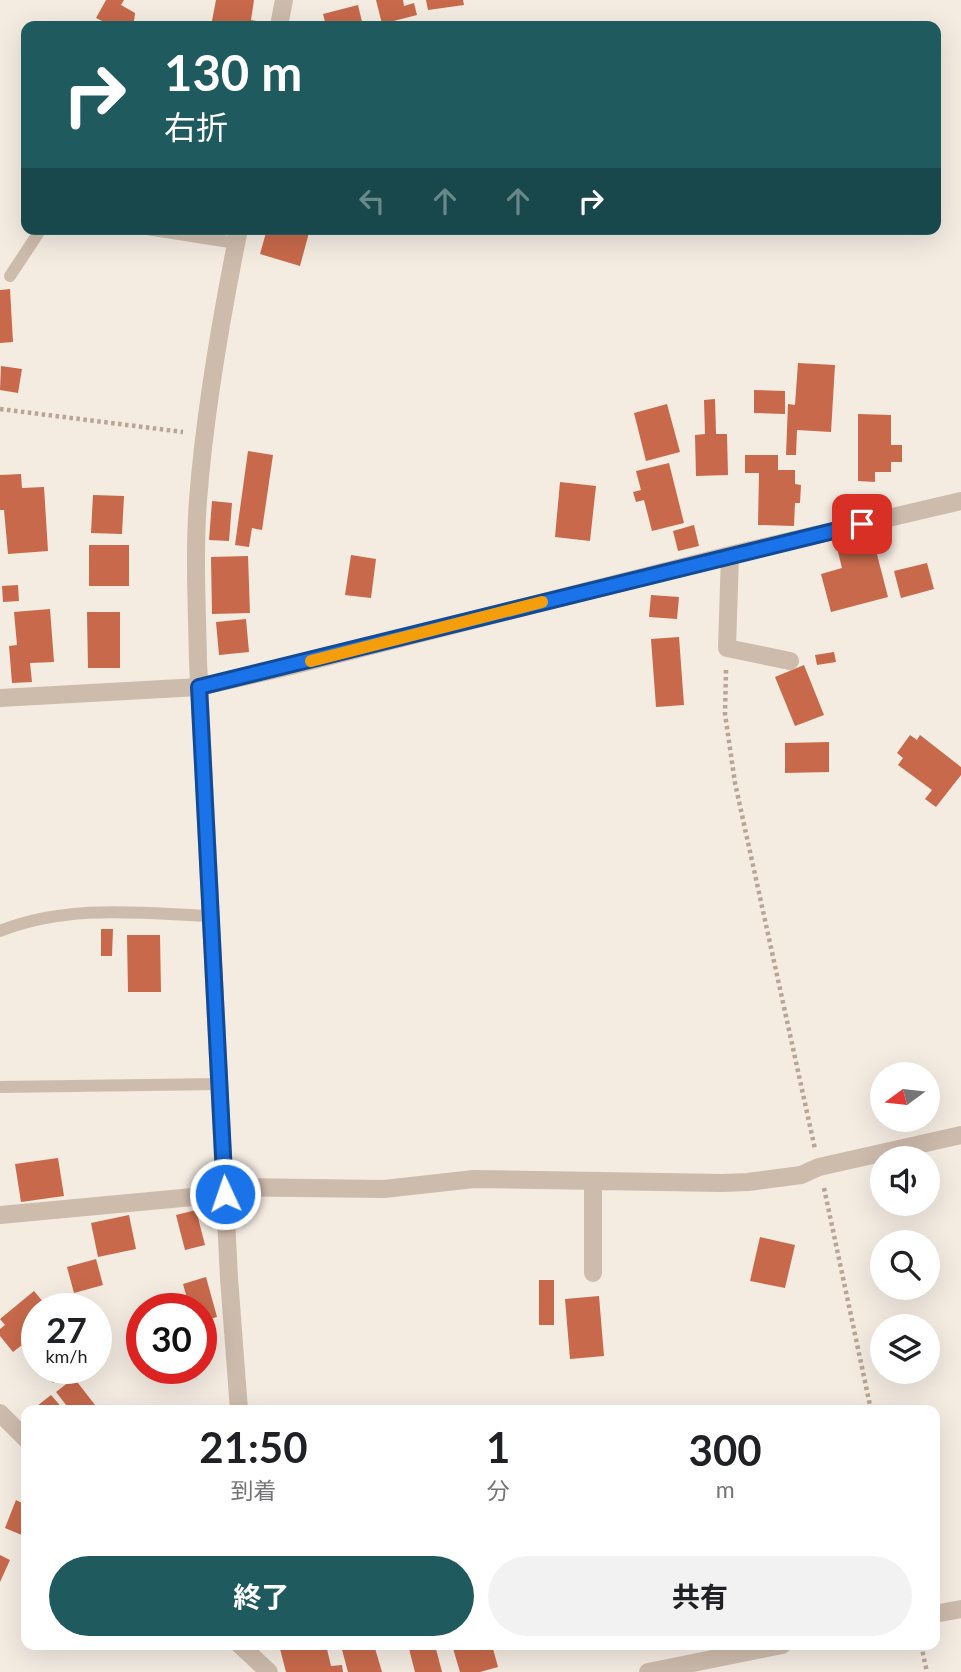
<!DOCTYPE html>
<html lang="ja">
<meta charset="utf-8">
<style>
:root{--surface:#fff;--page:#f2f2f2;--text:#202124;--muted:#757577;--accent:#1f5a5e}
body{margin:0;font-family:Lato,"Noto Sans JP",sans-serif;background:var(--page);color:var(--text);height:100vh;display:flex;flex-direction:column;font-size:26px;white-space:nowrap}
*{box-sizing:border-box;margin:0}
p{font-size:23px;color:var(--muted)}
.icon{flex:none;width:38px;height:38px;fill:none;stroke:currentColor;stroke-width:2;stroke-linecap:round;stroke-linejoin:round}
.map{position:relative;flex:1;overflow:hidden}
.panel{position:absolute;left:21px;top:1405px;width:919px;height:245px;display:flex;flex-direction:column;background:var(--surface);border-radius:14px;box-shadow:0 7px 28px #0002}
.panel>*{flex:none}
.top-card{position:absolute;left:21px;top:21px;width:920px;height:214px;border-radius:14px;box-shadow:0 7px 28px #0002;background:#1f5a5e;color:#fff;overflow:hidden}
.needle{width:46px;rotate:255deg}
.fabs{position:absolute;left:870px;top:1062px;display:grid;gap:14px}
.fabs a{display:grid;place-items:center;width:70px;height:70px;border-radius:50%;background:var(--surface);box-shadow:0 7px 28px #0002;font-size:35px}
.speed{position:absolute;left:21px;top:1293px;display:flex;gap:14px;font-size:35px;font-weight:700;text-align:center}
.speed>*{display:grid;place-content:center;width:91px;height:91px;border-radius:50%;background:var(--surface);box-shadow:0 7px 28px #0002;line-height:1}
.speed small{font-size:18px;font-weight:400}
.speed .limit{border:10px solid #d22;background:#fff;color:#111}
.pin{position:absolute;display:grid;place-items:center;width:60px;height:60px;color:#fff;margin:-30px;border-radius:14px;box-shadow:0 4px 10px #0006}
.me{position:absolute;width:77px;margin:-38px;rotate:357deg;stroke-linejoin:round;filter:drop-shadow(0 0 5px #0008)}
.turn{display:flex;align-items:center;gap:24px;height:147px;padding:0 28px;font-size:32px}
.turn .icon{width:91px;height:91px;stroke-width:2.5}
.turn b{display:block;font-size:49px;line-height:60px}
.lanes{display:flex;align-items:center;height:66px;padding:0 28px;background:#0003;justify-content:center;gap:35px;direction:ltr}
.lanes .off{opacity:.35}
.eta{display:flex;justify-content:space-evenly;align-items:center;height:119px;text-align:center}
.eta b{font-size:42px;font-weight:700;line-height:49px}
.primary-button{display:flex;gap:14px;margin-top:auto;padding:14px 28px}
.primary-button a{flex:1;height:80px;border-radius:42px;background:var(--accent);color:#fff;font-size:28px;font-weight:700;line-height:80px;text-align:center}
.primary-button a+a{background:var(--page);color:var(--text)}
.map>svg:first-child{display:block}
</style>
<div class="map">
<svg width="961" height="1672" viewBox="0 0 961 1672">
<rect width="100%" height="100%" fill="#f4ebe1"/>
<path fill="#c8694b" d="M106 0H124L121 5 135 13 134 21 146 26H112L96 18Z
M216 0H254L251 20 261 22 260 26H211Z
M376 0H403L404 6 414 3 417 15 382 24Z
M426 0H463L464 5 428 10Z
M358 5 363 26H326L323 14Z
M267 229H310L300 266 260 254Z
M10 289 13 342 0 343V290Z
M798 363 835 365 831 432 797 430 796 455H786L788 404 795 405Z
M1 366 22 369 18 393 0 390Z
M754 390 785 391V414L754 413Z
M715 399 716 434H727L728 475 696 476 695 435 705 434 704 400Z
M667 404 680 452 646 461 634 413Z
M858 414 891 415V445H902V462H891V472H875V482L858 481Z
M248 451 273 455 262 530 252 528 249 547 235 545Z
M745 455H778V470H795V484L801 485 800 503H795L794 526 758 525 759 473H745Z
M669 463 684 523 652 531 644 500 636 502 633 492 641 490 636 471Z
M21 474 22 488 44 487 48 551 8 554 4 510H0V475Z
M560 482 596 486 590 541 555 537Z
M93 495 124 496 122 534 91 533Z
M212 501 232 503 229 541 209 540Z
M694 525 699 546 678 551 673 531Z
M873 539 888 597 831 612 821 574 842 568 837 548Z
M89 545H129V586H89Z
M351 555 376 559 371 598 345 595Z
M248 556 250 613 212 614 211 557Z
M927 563 934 589 901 598 894 571Z
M18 585 19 601 3 602 2 586Z
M651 595 679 597 677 619 649 617Z
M50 609 54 662 30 663 32 682 12 683 9 646 17 645 14 612Z
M87 612H120V668H88Z
M246 619 249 652 219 655 216 622Z
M679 637 684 705 656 707 651 639Z
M834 652 836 662 817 665 815 655Z
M804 665 824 715 795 726 775 677Z
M910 735 917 740 920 735 961 767V775L936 807 925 799 932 790 898 765 903 758 897 753Z
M829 742V772L785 773V743Z
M101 929H113L112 956H101Z
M127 935H160L161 992H128Z
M58 1158 64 1196 21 1202 15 1164Z
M196 1210 205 1245 185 1250 176 1215Z
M129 1215 136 1249 98 1257 91 1223Z
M760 1237 795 1245 785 1288 750 1281Z
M96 1259 103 1285 74 1293 67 1267Z
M206 1277 217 1317 201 1321V1309H190L183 1284Z
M539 1280H554V1325H539Z
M34 1291 49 1309H37V1363L22 1345 13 1352 0 1336V1329L5 1325 0 1319Z
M599 1296 604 1356 570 1359 565 1299Z
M41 1368H70L53 1383Z
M74 1378 99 1410H70L56 1392Z
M51 1395 64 1410H32Z
M16 1500 26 1505V1531L24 1536 5 1528Z
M0 1555 10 1560 0 1582Z
M279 1645H326L331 1666 342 1665 343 1672H286Z
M345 1645H374L382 1672H348L341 1646Z
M408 1645H435L442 1672H415Z
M452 1645H492L498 1667 480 1672H460Z"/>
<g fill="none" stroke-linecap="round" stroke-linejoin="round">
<path stroke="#b9a596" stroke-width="4.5" stroke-dasharray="3.5 3.5" stroke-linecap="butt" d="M0 409 183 432
M726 670 725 714 735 783 815 1149
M824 1188 871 1410
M921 1645 927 1672"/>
<path stroke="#cdbbac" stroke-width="12" d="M147 229 236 243
M10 276 41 229
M0 931C69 904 139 913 211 916
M0 1087 220 1084"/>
<path stroke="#cdbbac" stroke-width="18" d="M279 26 284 0
M239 229C221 318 205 409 198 500 194 554 197 608 198 661L229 1278 239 1410
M730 555 727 648 790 661
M0 698 199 687 291 666 730 555 961 501
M224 1187 384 1189 474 1179 722 1183 748 1182 801 1175 819 1167 961 1135
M0 1215 225 1194
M593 1273V1182
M0 1413 26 1439
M934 1614 961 1609
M240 1645 269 1672
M648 1672 782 1645"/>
</g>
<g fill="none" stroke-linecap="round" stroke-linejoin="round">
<g stroke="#114b97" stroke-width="18">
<path id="route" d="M225 1194 199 687 862 524"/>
</g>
<use href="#route" stroke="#1a73e8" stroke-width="12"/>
<path stroke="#f59e0b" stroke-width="12" d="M311 661 542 602"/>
</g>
</svg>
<div class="fabs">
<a><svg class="needle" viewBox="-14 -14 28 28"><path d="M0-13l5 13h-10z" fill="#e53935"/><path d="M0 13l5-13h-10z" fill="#757577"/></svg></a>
<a><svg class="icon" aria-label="sound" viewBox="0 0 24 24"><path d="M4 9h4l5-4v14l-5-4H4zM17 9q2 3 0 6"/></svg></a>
<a><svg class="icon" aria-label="search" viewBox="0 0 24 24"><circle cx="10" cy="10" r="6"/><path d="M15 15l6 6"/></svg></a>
<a><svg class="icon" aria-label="layers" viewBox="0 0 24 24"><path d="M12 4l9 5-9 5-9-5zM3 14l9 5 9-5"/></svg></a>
</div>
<div class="speed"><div>27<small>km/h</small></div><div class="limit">30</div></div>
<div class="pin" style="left:862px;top:524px;background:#d93025"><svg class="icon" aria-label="arrive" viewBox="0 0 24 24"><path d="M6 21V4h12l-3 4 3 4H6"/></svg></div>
<svg class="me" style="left:225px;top:1194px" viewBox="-20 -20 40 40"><circle r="17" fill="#1a73e8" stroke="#fff" stroke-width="3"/><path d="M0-11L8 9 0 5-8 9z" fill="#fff"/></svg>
<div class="top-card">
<div class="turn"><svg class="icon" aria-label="right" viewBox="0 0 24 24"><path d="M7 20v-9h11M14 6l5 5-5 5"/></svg><div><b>130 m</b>右折</div></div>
<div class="lanes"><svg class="icon off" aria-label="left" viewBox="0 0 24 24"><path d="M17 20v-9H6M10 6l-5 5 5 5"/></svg><svg class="icon off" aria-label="ahead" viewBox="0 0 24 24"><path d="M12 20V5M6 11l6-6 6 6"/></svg><svg class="icon off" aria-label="ahead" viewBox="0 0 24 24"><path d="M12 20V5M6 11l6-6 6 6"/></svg><svg class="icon" aria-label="right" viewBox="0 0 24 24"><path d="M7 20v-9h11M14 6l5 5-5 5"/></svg></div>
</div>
<section class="panel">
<div class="eta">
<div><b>21:50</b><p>到着</p></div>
<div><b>1</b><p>分</p></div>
<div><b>300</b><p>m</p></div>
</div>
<div class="primary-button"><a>終了</a><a>共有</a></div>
</section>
</div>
